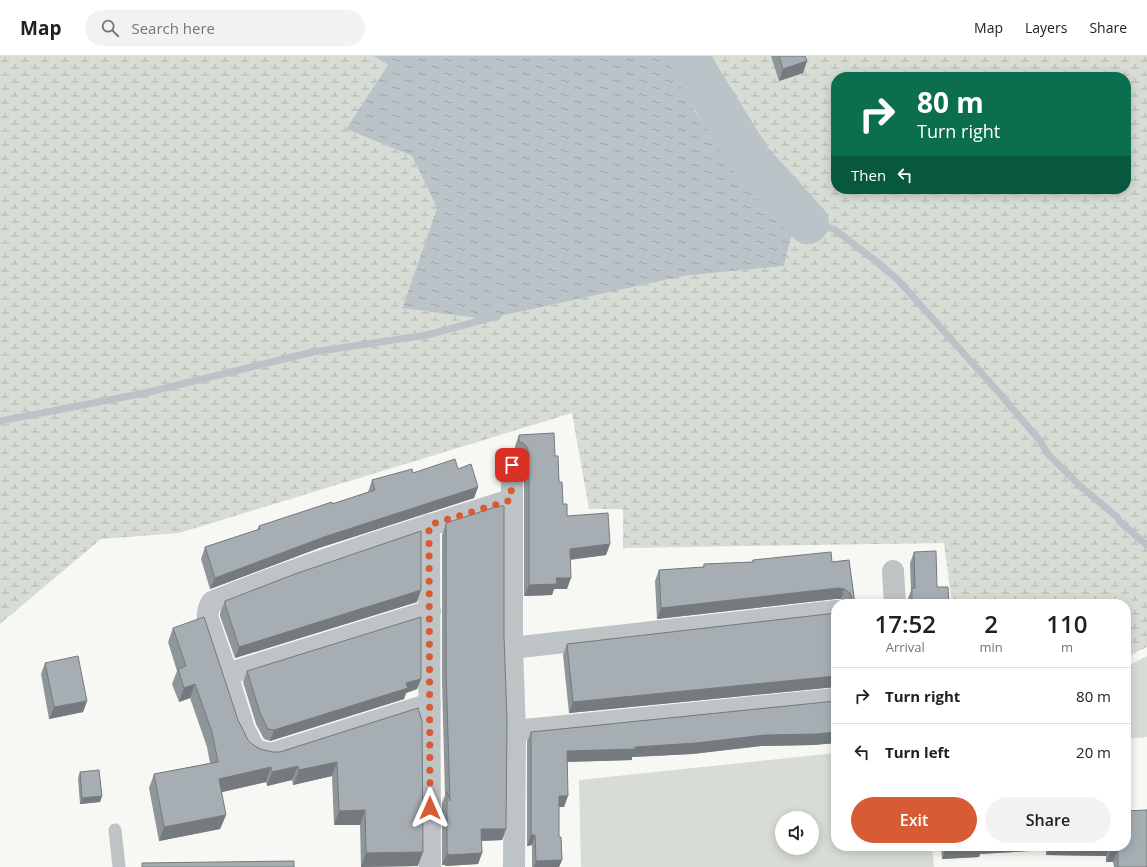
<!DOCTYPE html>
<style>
:root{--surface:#fff;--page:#f2f2f2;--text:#202124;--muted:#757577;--line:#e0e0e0;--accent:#d75b35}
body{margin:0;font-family:"Open Sans",sans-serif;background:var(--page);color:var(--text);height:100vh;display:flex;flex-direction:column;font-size:15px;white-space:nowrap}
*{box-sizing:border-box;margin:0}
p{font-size:13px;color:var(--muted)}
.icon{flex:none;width:22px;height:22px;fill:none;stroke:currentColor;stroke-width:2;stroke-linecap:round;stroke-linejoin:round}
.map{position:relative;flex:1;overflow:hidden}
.details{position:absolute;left:831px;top:543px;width:300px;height:252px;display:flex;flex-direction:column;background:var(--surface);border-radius:16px;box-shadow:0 2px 10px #0003}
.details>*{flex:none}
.hud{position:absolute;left:831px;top:16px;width:300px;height:122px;border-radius:16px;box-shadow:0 2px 10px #0003;background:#0b6e4f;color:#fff;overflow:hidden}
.fabs{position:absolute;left:775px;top:755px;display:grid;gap:8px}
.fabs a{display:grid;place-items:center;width:44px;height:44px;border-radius:50%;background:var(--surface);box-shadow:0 2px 10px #0003;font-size:20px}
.pin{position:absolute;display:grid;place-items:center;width:34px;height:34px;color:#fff;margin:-17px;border-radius:8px;box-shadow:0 2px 6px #0006}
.me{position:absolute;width:44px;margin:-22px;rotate:0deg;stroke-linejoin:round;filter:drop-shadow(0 0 3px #0008)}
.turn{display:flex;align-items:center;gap:14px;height:84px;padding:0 20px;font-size:18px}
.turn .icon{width:52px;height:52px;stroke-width:2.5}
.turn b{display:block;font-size:28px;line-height:34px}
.then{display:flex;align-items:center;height:38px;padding:0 20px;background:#0003;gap:8px;font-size:15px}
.eta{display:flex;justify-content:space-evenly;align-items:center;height:68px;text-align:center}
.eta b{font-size:24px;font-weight:600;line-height:28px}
.cta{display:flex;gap:8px;margin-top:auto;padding:8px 20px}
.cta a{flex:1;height:46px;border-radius:24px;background:var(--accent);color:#fff;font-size:16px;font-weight:600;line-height:46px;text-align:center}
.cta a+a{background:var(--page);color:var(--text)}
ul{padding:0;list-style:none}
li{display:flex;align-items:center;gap:12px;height:56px;padding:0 20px;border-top:1px solid var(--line)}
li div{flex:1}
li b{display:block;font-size:15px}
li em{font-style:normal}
header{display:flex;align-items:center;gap:24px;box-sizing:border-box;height:56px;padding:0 20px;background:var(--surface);border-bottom:1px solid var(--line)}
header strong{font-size:19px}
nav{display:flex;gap:22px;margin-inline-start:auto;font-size:14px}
.search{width:280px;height:36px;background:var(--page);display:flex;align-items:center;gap:10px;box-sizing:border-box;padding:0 14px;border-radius:22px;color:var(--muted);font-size:15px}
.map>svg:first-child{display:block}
</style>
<header>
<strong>Map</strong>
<div class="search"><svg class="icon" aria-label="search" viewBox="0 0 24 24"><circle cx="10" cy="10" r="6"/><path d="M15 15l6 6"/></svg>Search here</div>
<nav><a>Map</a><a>Layers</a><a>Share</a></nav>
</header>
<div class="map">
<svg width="1147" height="811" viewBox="0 0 1147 811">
<defs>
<pattern id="wetland-marsh" width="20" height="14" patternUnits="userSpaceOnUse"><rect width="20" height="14" fill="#d7dcd4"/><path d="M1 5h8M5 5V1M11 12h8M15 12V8" fill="none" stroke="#b2b7b1"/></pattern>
<pattern id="water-ripples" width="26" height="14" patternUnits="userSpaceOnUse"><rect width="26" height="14" fill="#bac3c8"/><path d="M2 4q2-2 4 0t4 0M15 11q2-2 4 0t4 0" fill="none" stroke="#9ba3a8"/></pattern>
</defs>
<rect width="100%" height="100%" fill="#f7f7f4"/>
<path fill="#d7dcd4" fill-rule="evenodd" d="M1147 600V681L1126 683V611Z
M836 697V790H932L934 811H581L579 724ZM782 762H812V792H782Z"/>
<path fill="url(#wetland-marsh)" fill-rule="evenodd" d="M0 0H373L388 9 346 73 412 100 437 152 402 251 683 220 784 210 792 177 694 54 674 0H1147V591L1126 601V548H952L944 487 623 492V453H589L572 357 179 477 101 483 0 568ZM836 21H1126V133H836Z"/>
<path fill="url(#water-ripples)" d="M373 0H674L694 54 792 177 784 210 683 220 486 263 402 252 437 152 412 100 346 73 388 9Z"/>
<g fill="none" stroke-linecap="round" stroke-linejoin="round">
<path stroke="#bac3c8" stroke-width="7" d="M784 181 808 167 834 173 877 206 898 224 1001 339 1040 385 1048 398 1079 429 1117 461 1120 466 1147 489
M0 365 145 337 313 296 427 279 498 260"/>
<path stroke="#bac3c8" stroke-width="42" d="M689 0 697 17 751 104 808 167"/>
<path stroke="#bec3c6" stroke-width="13" d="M115 774 119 811"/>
<path stroke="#bec3c6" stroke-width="22" d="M512 409V592L515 675 514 811
M429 469 430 811
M893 515 895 548
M512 592 836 555
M227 618 430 555
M430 648 271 698 258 695 254 692 244 673 227 618 208 563C207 556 208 552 212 546 310 506 411 475 511 444
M515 675 836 643"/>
</g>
<path fill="#8f969a" d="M771 0H805L803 17 779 25Z
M519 379 555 400 563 448 567 460 610 488 606 499 570 504 567 533H554L552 539 524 540V409L523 402 519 398 515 397V390Z
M458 413 478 431 474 442 319 492 210 533 201 503 205 491 257 474 259 470 332 448 368 436 372 424 413 417Z
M446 467 504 580 506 773 502 784 482 785V797L478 808 445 810V809H442V747L445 739 442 626V479Z
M914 496 937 531 949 548H908V542L911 535 910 507Z
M753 504 832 506 849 504 855 548H846L841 543H835L657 563 655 525 659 514 703 511 704 508 752 506Z
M225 545 417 546 235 602 220 560V557Z
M836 557V631L569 657 563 599 567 588Z
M173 572 238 664 248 684 252 688 260 693 273 696H280L418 652V810L361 811 360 769H334L332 720 293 729 292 724 267 730 266 726 221 736 226 759 220 773 159 785 149 732 154 718 210 707 207 691 190 642 179 646 172 628 177 615 168 586Z
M45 607 87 645 83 656 49 663 41 618Z
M247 615 421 623 417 633 406 637 404 643 270 685 264 683 256 668 243 626Z
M836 645V687L813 689 761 690 692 698 632 701V704L567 706 564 751H559V781L562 804 559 811H532V789L527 790V686L531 676Z
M80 716 102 740 100 746 80 748 78 722Z
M941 790H1126L1147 811H1114L1113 806H1106V800L1046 799V794L980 798 979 801 942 803Z"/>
<path fill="#747a7d" d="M807 5 803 17 779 25 783 13Z
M478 431 474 442 319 492 210 533 215 522 324 481Z
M610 488 606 499 566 504 570 493Z
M556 522H571L567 533H554L552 539 524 540 529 529Z
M838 532 844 533 841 543H835L657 563 661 552Z
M421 534 417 546 235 602 239 591Z
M836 620V627L835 631 569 657 573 646Z
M421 623 417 633 406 637 404 643 270 685 274 674 406 627Z
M195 628 190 642 179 646 184 632Z
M87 645 83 656 49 663 54 651Z
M836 676V687L813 689 761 690 692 698 632 701V704L563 706 567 695 635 691 765 679Z
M337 706 332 720 293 729 299 714Z
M298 710 292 724 267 730 272 716Z
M271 711 266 726 214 738 219 723Z
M102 740 100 746 80 748 82 742Z
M559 740H568L564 751H555Z
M365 754 360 769H334L339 755Z
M226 759 220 773 159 785 164 771Z
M481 773H506L502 784 477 785Z
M531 779H535L532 789 527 790Z
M971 790H1047L1046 794 980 798 979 801 942 803 946 792Z
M1049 790H1110L1106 800 1046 799Z
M1118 794 1113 806H1106L1110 795Z
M423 796 418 810 361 811 366 797Z
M482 797 478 808 445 810 449 799Z
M447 798H449L445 809H442Z
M562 804 559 811H534L536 805Z"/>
<path fill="#a6aeb3" stroke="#747a7d" d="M779 0H805L807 5 783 13Z
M554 377 555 400H558L559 426H562L563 448H567V460L608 457 610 488 570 493 571 522H556L557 528 529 529V398L527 391 523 387 519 386V379Z
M455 403 458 413 471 408 478 431 324 481 215 522 205 491 260 473 259 470 332 446V448L375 434 372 424 412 413 413 417Z
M499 450H504V580L507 664 506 773H481L482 797 449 799V798H447V736L450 745 446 614V467Z
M421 475V534L239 591 225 548V545L295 518Z
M936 495 937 531H948L949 548H912V532H915L914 496Z
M831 496 832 506 849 504 855 548H852V543L850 537 844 533 838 532 661 552 659 514 704 511V508L753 506V504Z
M836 557V620L573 646 567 588Z
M204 561 238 664 248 684 252 688 260 693 273 696H280L418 652 422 665 423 796 366 797 365 754 339 755 337 706 299 714 298 710 272 716 271 711 219 723 226 759 164 771 154 718 218 706 212 676 195 628 184 632 178 613 186 610 173 572Z
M421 561V623L406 627 408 632 274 674 268 673 260 657 247 615Z
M78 600 87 645 54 651 45 607Z
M836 645V676L817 678 765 679 696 687 635 691 636 693 567 695 568 740H559V781H561L562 804 536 805 535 779H531V676Z
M99 714 102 740 82 742 80 716Z
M1147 754V811H1118V794L1110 795V790H1126V755Z
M946 790H971L946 792Z
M294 805V811H142V807Z"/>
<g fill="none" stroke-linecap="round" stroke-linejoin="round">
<path stroke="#d75b35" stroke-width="7" stroke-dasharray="0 12.6" d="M430 752 429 469 511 444 512 409"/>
</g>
</svg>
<div class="fabs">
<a><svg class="icon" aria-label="sound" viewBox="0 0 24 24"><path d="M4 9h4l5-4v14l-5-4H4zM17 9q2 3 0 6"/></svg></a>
</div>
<div class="pin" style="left:512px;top:409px;background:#d93025"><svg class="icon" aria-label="arrive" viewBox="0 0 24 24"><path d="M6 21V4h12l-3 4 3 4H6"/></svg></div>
<svg class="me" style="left:430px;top:752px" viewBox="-20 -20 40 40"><path d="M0-17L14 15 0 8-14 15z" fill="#d75b35" stroke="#fff" stroke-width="4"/></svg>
<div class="hud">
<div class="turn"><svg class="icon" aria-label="right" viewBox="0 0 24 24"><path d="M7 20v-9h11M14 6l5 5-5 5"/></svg><div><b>80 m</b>Turn right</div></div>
<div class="then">Then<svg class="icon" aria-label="left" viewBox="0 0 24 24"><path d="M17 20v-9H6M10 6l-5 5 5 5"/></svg></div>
</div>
<section class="details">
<div class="eta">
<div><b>17:52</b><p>Arrival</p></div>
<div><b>2</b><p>min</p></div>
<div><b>110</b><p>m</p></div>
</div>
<ul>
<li><svg class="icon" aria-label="right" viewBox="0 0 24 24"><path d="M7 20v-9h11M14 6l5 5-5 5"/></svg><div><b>Turn right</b></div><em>80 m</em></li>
<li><svg class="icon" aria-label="left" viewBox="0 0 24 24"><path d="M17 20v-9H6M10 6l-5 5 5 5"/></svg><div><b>Turn left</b></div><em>20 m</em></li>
</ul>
<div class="cta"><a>Exit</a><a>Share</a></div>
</section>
</div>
